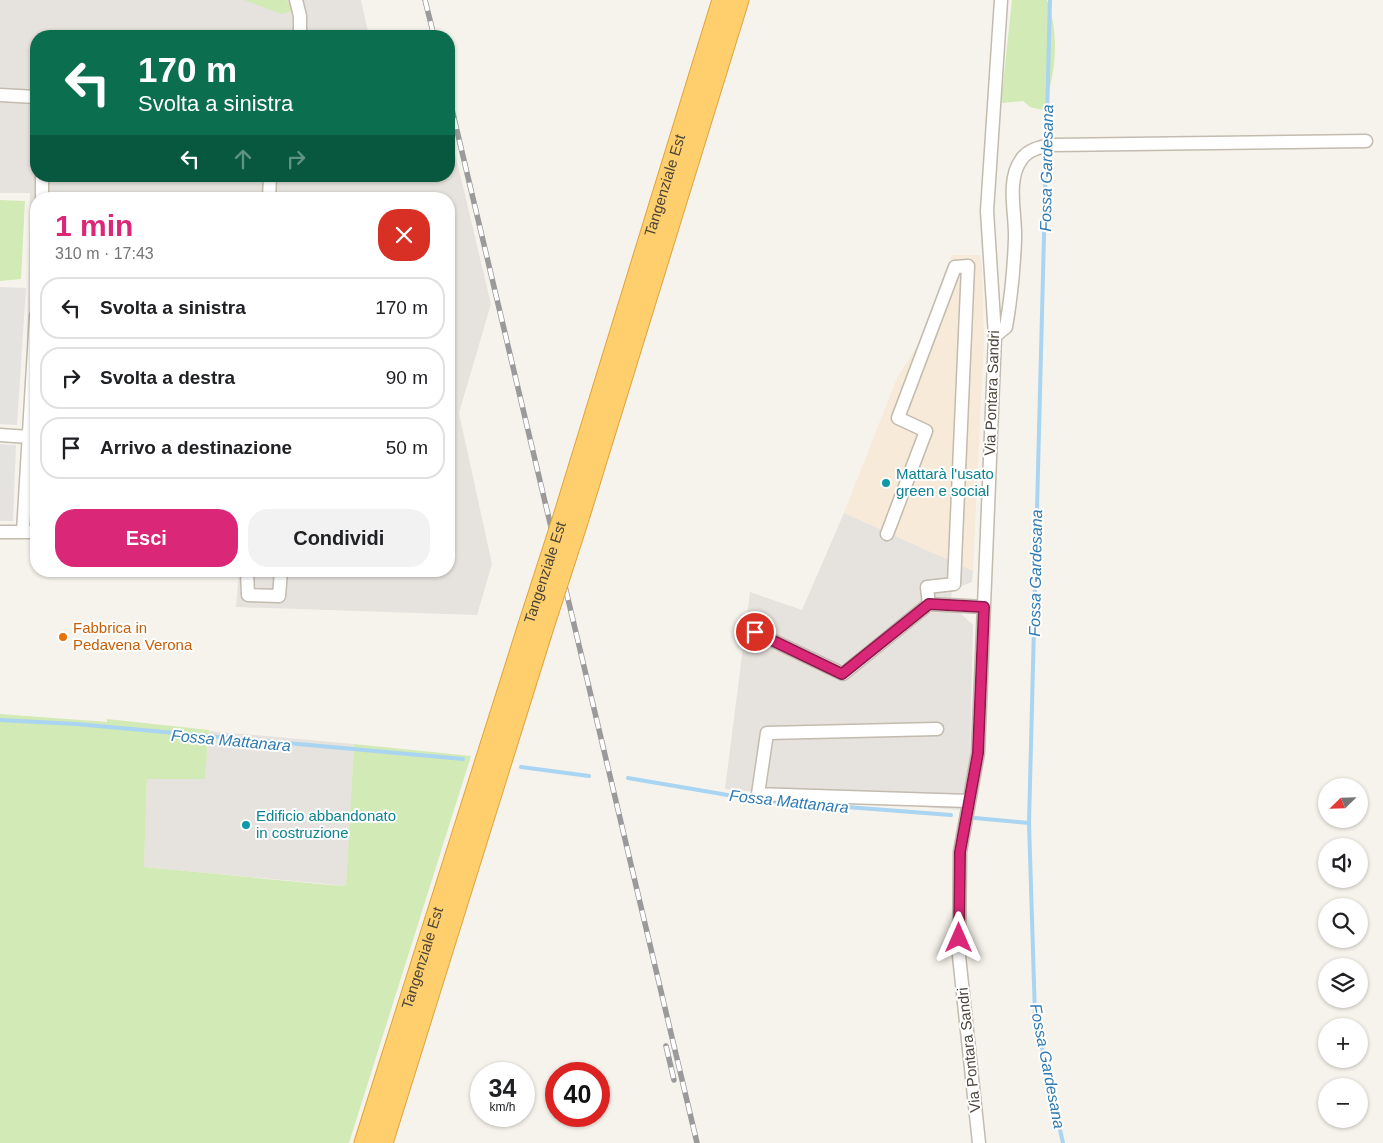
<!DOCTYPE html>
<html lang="it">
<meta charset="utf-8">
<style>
:root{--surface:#fff;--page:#f2f2f2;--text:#202124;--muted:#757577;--line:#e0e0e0;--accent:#db2777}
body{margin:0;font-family:Arial,sans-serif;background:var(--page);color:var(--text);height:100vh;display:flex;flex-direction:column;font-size:19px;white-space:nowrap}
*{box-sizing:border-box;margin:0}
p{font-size:16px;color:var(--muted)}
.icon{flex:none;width:28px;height:28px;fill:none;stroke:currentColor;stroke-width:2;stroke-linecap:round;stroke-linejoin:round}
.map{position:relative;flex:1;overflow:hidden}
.details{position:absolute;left:30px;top:192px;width:425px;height:385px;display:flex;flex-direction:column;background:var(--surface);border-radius:20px;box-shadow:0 1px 4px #0004}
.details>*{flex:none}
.top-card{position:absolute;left:30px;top:30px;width:425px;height:152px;border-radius:20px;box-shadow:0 1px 4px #0004;background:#0b6e4f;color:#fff;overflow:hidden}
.needle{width:32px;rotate:247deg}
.fabs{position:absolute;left:1318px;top:778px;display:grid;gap:10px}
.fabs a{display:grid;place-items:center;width:50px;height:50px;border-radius:50%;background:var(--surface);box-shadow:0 1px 4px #0004;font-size:25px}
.speed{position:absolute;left:470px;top:1062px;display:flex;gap:10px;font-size:25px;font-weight:700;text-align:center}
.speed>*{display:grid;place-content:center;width:65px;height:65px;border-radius:50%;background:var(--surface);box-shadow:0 1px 4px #0004;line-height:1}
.speed small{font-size:12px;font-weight:400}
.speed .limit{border:8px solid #d22;background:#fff;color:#111}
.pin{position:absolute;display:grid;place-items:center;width:42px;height:42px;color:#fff;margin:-21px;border:2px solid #fff;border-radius:50%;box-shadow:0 1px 5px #0007}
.me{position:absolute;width:55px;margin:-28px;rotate:0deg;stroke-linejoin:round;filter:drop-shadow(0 0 4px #0008)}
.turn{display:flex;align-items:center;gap:18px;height:105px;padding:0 25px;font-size:22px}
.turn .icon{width:65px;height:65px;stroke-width:2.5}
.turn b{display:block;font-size:35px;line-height:42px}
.lanes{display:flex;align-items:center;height:48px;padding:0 25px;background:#0003;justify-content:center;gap:25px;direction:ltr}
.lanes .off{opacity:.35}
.round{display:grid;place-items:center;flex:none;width:52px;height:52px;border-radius:20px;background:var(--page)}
.overview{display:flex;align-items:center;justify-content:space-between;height:85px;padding:0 25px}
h1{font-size:30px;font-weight:700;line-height:38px;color:var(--accent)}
.cta{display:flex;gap:10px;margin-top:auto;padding:10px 25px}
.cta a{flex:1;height:58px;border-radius:20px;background:var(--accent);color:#fff;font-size:20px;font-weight:700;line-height:58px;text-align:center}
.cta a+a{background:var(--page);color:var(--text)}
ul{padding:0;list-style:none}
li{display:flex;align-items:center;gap:15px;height:62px;margin:0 10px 8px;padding:0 15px;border:2px solid var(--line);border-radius:20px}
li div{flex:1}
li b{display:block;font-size:19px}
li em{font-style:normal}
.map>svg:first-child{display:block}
</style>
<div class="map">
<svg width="1383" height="1143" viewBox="0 0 1383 1143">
<rect width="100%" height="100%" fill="#f6f3ec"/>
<path fill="#f7ead8" d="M952 255H980L982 268 984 339 973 571 844 513 897 378 932 323Z"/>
<path fill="#e6e2dd" d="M0 0H361L369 36H36V176H449V128L491 304 459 413 492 564 477 615 236 607 239 571H449V199H36V363L27 362 30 193H0Z
M844 513 973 571 972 582 952 590 950 609 957 610 973 625 970 760 959 810 725 789 750 592 802 610Z
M209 731 354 744 346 886 144 867 147 779H205Z"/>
<path fill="#d2eab5" d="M244 0H286L295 10 282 14Z
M1012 0H1047C1060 35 1056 75 1043 110L1030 107 1023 101 1001 103Z
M0 200 25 201 21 279 0 281Z
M0 714 107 722V719L209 730 205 779H147L144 867 330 885 346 886 354 744 471 756 349 1143H0Z"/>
<path fill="#e5e3e0" d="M0 287 26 288 17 425 0 424Z
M0 444 16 445 13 521H0Z"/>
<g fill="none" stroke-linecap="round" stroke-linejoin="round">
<path stroke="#a9d4f2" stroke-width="4" d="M1050 0 1029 823 1035 1016 1063 1143
M0 720 76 724 463 759
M521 767 589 776
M628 778 757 800 951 815
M975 818 1029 823"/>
<g stroke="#c2bbae" stroke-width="15">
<path id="minor" d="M296 0 300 16V36
M0 95 36 97
M42 199V176
M269 199 270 176
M995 336 1006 327C1011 298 1014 268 1015 239 1016 214 1006 181 1021 160 1028 149 1041 147 1052 145L1366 141
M0 435 29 437
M0 532H36
M23 532 36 316
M887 534 926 431 898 418 955 267 968 266 954 584 927 587 929 604
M247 571 248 595 279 596 281 571
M755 632 843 674 929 604 984 607
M937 729 767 733 758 794 969 801
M979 1143 959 956 960 852 978 753 995 336 987 211 1001 0"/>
</g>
<g stroke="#e0a43c" stroke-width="21">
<g id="highway">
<path id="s1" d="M562 520 722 0"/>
<path d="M578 522 739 0"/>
<path id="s2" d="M364 1143 529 622"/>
<path d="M383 1143 543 630"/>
</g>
</g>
<use href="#minor" stroke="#fff" stroke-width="12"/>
<use href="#highway" stroke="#ffcf6e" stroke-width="19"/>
<g stroke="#9a9a9a" stroke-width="5.5">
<path id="rail" d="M425 0 434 36
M449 97 697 1143
M666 1046 674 1080"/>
</g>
<use href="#rail" stroke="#fff" stroke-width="4" stroke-dasharray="11" stroke-linecap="butt"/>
<g stroke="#e0a43c" stroke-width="21" stroke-linecap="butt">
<g id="highway-bridge">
<path id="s3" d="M529 622 562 520"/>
<path d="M543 630 578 522"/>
</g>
</g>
<use href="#highway-bridge" stroke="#ffcf6e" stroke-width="19"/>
</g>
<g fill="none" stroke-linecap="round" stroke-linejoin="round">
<g stroke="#8e194d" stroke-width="12">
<path id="route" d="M755 632 842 674 929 604 984 607 978 753 960 852 959 938"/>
</g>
<use href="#route" stroke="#db2777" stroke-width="9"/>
</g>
<g fill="#0f9aa8" stroke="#fff" stroke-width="2">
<circle cx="886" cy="483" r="5"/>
<circle cx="246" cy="825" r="5"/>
</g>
<circle fill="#e8710a" stroke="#fff" stroke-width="2" cx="63" cy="637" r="5"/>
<g text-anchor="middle" stroke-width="4" stroke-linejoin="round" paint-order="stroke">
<g font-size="15" fill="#4b4439" stroke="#fff">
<text dy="5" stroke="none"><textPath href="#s1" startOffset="350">Tangenziale Est</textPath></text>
<text transform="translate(992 393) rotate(-88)" y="5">Via Pontara Sandri</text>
<text dy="5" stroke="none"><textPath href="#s3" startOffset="52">Tangenziale Est</textPath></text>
<text dy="5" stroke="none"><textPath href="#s2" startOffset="194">Tangenziale Est</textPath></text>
<text transform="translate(969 1050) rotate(-96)" y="5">Via Pontara Sandri</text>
</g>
<g font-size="15" fill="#0d838f" stroke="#fff" text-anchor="start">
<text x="896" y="479">Mattarà l'usato<tspan x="896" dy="17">green e social</tspan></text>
<text x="256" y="821">Edificio abbandonato<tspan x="256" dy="17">in costruzione</tspan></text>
</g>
<g font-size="15" fill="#c56008" stroke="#fff" text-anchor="start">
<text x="73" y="633">Fabbrica in<tspan x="73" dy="17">Pedavena Verona</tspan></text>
</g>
<g font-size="16" font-style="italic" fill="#2e7ab2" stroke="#fff">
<text transform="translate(1046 168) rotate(-89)" y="6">Fossa Gardesana</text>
<text transform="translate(1035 573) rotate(-89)" y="6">Fossa Gardesana</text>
<text transform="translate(231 740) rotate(5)" y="6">Fossa Mattanara</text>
<text transform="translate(789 801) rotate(6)" y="6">Fossa Mattanara</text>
<text transform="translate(1048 1066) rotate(79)" y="6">Fossa Gardesana</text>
</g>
</g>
</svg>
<div class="fabs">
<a><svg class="needle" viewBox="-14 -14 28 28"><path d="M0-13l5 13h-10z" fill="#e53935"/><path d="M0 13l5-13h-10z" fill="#757577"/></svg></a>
<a><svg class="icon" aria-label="sound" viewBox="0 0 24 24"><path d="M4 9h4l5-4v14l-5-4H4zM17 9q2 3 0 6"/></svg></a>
<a><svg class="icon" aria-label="search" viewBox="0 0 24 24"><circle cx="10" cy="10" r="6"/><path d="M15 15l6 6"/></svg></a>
<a><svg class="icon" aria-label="layers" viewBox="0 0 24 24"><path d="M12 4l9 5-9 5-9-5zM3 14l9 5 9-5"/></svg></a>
<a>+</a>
<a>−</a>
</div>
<div class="speed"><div>34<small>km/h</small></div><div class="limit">40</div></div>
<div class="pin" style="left:755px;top:632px;background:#d93025"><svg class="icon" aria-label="arrive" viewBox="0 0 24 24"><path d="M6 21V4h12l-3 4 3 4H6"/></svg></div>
<svg class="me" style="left:959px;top:938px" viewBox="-20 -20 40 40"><path d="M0-17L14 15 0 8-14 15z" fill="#db2777" stroke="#fff" stroke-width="4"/></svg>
<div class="top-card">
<div class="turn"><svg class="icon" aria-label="left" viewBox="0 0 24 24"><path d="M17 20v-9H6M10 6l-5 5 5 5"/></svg><div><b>170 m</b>Svolta a sinistra</div></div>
<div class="lanes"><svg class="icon" aria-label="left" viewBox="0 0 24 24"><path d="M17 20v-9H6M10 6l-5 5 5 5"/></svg><svg class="icon off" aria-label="ahead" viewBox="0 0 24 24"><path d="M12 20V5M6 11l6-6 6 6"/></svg><svg class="icon off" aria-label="right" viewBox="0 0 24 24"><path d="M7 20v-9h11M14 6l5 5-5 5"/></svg></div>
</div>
<section class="details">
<div class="overview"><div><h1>1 min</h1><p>310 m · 17:43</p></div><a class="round" style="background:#d93025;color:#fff"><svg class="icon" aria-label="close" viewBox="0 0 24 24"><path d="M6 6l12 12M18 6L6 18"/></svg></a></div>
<ul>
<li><svg class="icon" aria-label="left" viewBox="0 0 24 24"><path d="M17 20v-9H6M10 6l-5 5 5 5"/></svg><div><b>Svolta a sinistra</b></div><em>170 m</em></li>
<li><svg class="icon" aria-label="right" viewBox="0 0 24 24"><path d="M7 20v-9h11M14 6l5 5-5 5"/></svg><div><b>Svolta a destra</b></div><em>90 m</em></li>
<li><svg class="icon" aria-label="arrive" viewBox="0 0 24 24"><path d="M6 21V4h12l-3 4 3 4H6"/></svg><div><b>Arrivo a destinazione</b></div><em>50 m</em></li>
</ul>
<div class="cta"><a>Esci</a><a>Condividi</a></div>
</section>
</div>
